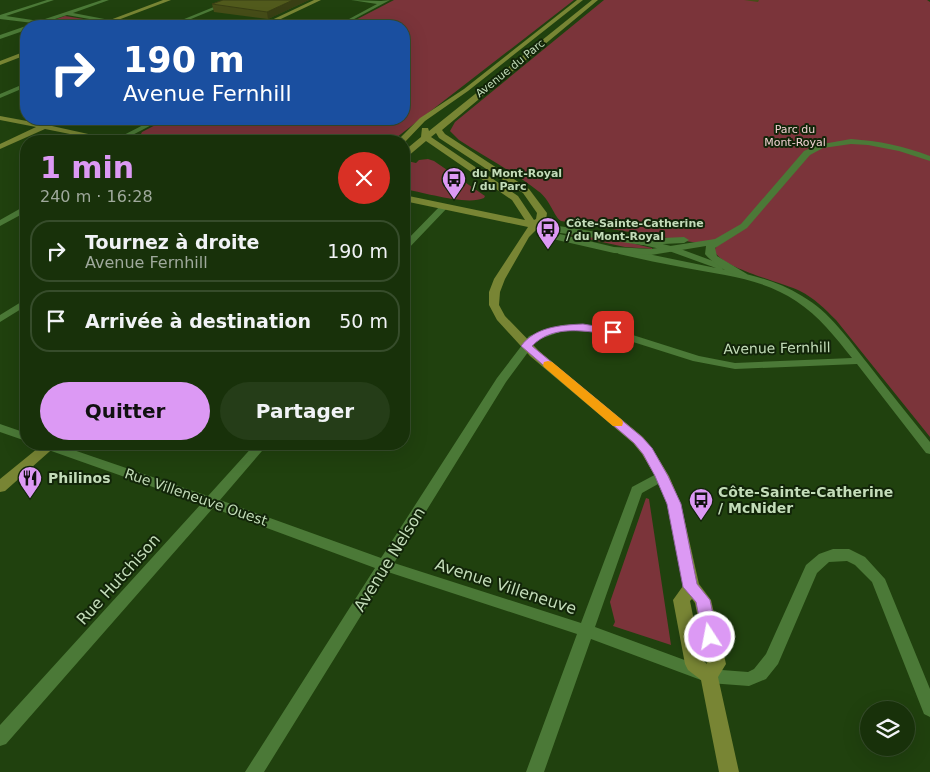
<!DOCTYPE html>
<html lang="fr">
<meta charset="utf-8">
<style>
:root{--surface:#18310a;--page:#253d18;--text:#f1f3f6;--muted:#9fa99c;--line:#364c2b;--accent:#dc99f4}
body{margin:0;font-family:"DejaVu Sans",sans-serif;background:var(--page);color:var(--text);height:100vh;display:flex;flex-direction:column;font-size:19px;white-space:nowrap}
*{box-sizing:border-box;margin:0}
p{font-size:16px;color:var(--muted)}
.icon{flex:none;width:28px;height:28px;fill:none;stroke:currentColor;stroke-width:2;stroke-linecap:round;stroke-linejoin:round}
.map{position:relative;flex:1;overflow:hidden}
.details{position:absolute;left:20px;top:135px;width:390px;height:315px;display:flex;flex-direction:column;background:var(--surface);border-radius:20px;box-shadow:0 5px 20px #0002,0 0 0 1px var(--line)}
.details>*{flex:none}
.top-card{position:absolute;left:20px;top:20px;width:390px;height:105px;border-radius:20px;box-shadow:0 5px 20px #0002,0 0 0 1px var(--line);background:#1a4fa0;color:#fff;overflow:hidden}
.tools{position:absolute;left:860px;top:701px;display:grid;gap:10px}
.tools a{display:grid;place-items:center;width:55px;height:55px;border-radius:50%;background:var(--surface);box-shadow:0 5px 20px #0002,0 0 0 1px var(--line);font-size:25px}
.pin{position:absolute;display:grid;place-items:center;width:42px;height:42px;color:#fff;margin:-21px;border-radius:10px;box-shadow:0 2px 8px #0006}
.me{position:absolute;width:55px;margin:-28px;rotate:349deg;stroke-linejoin:round;filter:drop-shadow(0 0 4px #0008)}
.turn{display:flex;align-items:center;gap:18px;height:105px;padding:0 20px;font-size:22px}
.turn .icon{width:65px;height:65px;stroke-width:2.5}
.turn b{display:block;font-size:35px;line-height:42px}
.round{display:grid;place-items:center;flex:none;width:52px;height:52px;border-radius:26px;background:var(--page)}
.overview{display:flex;align-items:center;justify-content:space-between;height:85px;padding:0 20px}
h1{font-size:30px;font-weight:800;line-height:38px;color:var(--accent)}
.cta{display:flex;gap:10px;margin-top:auto;padding:10px 20px}
.cta a{flex:1;height:58px;border-radius:30px;background:var(--accent);color:#111;font-size:20px;font-weight:800;line-height:58px;text-align:center}
.cta a+a{background:var(--page);color:var(--text)}
ul{padding:0;list-style:none}
li{display:flex;align-items:center;gap:15px;height:62px;margin:0 10px 8px;padding:0 10px;border:2px solid var(--line);border-radius:20px}
li div{flex:1}
li b{display:block;font-size:19px}
li em{font-style:normal}
.map>svg:first-child{display:block}
</style>
<div class="map">
<svg width="930" height="772" viewBox="0 0 930 772">
<rect width="100%" height="100%" fill="#20410e"/>
<path fill="#7b343a" d="M394 0H574L392 141H154L140 136 142 132 167 119H404V26H344Z
M604 0H927L930 2V437L836 320C825 309 814 298 800 291 782 282 720 268 714 250L717 246 561 221C554 217 550 199 538 191 514 172 485 157 459 140L450 131 455 122Z
M65 16 102 22 90 26 45 23Z
M428 159 434 161 485 196 484 198C467 206 423 192 404 189V164L407 161 416 163 419 160Z
M565 234 610 238 652 248V249L625 247Z
M646 498 649 499 671 645 613 626 615 622 610 602Z"/>
<g fill="none" stroke-linecap="round" stroke-linejoin="round">
<path fill="#4b7937" fill-rule="evenodd" d="M47 0H54L6 16 39 21 102 0H109L73 13 115 21 112 23 67 15 46 22 64 26 40 24 28 26 33 23 0 19V15Z
M231 0H237L174 26H167Z
M351 0 381 1 390 0 341 26H336L377 4Z
M26 26V30L0 39V35Z
M26 83V87L0 98V94Z
M155 119H163L121 141H112Z
M442 204 449 206 407 250 404 251V243Z
M23 207H26V212L0 226V220Z
M642 239 675 247 724 265 726 267 722 269C750 274 778 281 802 296 830 312 848 339 868 364 888 390 909 416 930 442V454L926 453 857 364 735 369 693 361 611 335 583 330 563 331 537 340 506 382 394 563 581 623 631 490 632 487 662 471 667 473 668 476 667 479 642 493 595 627 709 669 748 672 754 669 766 654 806 565 819 554 833 549H849L865 557 885 579 930 689V717L924 714 922 709 872 582 855 565 847 561 829 562 817 573 778 664 766 679 749 686 709 683 591 639 544 772H526L577 634 388 572 264 772H245L375 568 213 508 6 744 0 746V725L201 504 40 447 38 444H56L208 496 255 444H268L220 500 381 558 497 378 529 336 562 325 583 324 617 330 699 356 735 363 852 358C835 337 819 316 796 301 764 279 723 275 686 268 664 264 641 259 619 254L615 251 619 248 716 268 669 251 639 244 638 242Z
M26 299V306L0 322V315Z
M0 424 26 433V441L0 432Z"/>
<path fill="#4b7937" fill-rule="evenodd" d="M851 139C879 141 904 146 930 156V161L899 151 868 145 851 144 823 148 810 155 747 228 715 248 717 256 747 274 748 276 747 278C737 280 711 262 705 254L706 246 651 255 614 253 544 237 528 225 533 222 642 239 684 237 689 240 684 243 642 245 547 231 614 247 651 249 715 239 741 224 804 151 817 145Z"/>
<path fill="#788534" fill-rule="evenodd" d="M163 0H171L102 26H94Z
M314 0H321L266 26H259Z
M577 0H583L468 91 425 121 404 143 397 141 420 118 464 89Z
M592 0H598L442 130 445 134 529 189 547 213 546 220 529 237 505 279 500 292 499 305 505 316 539 351 643 437 652 448 669 476 681 504 699 584 711 600 726 664 718 677 739 772H719L701 680 688 670 685 664 673 600 683 586 667 504 655 476 642 454 633 443 530 356 497 320 489 305V292L494 279 528 227 404 201V195L525 220 512 200 426 141 407 157H404V151L421 137 422 128H428L429 131ZM436 133 439 138 523 193 537 213 536 219 534 220 518 196 431 137ZM692 599 695 603 707 664 702 660 690 601Z
M26 51V55L0 65V61Z
M0 116 43 124 55 119H65L52 126 120 141H105L45 129 0 149V144L36 127 0 120Z
M43 444H58L5 491 0 492V479Z"/>
</g>
<path fill="#464d18" d="M223 0H309L268 19 214 12 212 4Z
M744 0H759L758 2Z"/>
<path fill="#393f14" d="M293 0H309L268 19 267 12Z"/>
<path fill="#515a1c" stroke="#393f14" d="M223 0H293L267 12 212 4Z"/>
<path fill="#dc99f4" stroke="#8f639f" d="M583 324 613 329 618 332 613 335C586 331 553 324 532 346L642 437 652 448 668 476 681 504 697 584 710 600 718 637 716 642 710 644 705 642 703 637 696 602 683 587 667 504 655 476 643 454 634 443 521 346C535 327 560 325 583 324Z"/>
<path fill="#f59e0b" d="M548 361 552 362 622 420 623 423 622 426H613L544 367 543 365 544 362Z"/>
<defs>
<g id="bus-pin" transform="scale(1.25)"><path d="M0 17L-7.5 6A9.5 9.5 0 1 1 7.5 6Z" fill="#dc99f4" stroke="#122509"/><path d="M-5-6H5V4H4V6H2V4H-2V6H-4V4H-5ZM-3.5-4V0h7V-4ZM-3.5 1.2v1.5H-2V1.2ZM2 1.2v1.5H3.5V1.2Z" fill="#111"/></g>
<g id="restaurant-pin" transform="scale(1.25)"><path d="M0 17L-7.5 6A9.5 9.5 0 1 1 7.5 6Z" fill="#dc99f4" stroke="#122509"/><path d="M-5-6h1v4h1v-4h1v4h1v-4h1v5L-1.5 .5V6h-2V.5L-5-1ZM5-6V6H3V1.5H1.5Q1.5-4 5-6Z" fill="#111"/></g>
</defs>
<g fill-rule="evenodd">
<use href="#bus-pin" x="454" y="179"/>
<use href="#bus-pin" x="548" y="229"/>
<use href="#restaurant-pin" x="30" y="478"/>
<use href="#bus-pin" x="701" y="500"/>
</g>
<g text-anchor="middle" stroke-width="4" stroke-linejoin="round" paint-order="stroke">
<g font-size="11" fill="#c3dcb9" stroke="#122509">
<text transform="translate(510 68) rotate(-39)" y="4">Avenue du Parc</text>
</g>
<g font-size="11" fill="#f0d1d2" stroke="#122509">
<text x="795" y="133">Parc du<tspan x="795" dy="13">Mont-Royal</tspan></text>
</g>
<g font-size="11" font-weight="bold" fill="#c3dcb9" stroke="#122509" text-anchor="start">
<text x="472" y="177">du Mont-Royal<tspan x="472" dy="13">/ du Parc</tspan></text>
<text x="566" y="227">Côte-Sainte-Catherine<tspan x="566" dy="13">/ du Mont-Royal</tspan></text>
</g>
<g font-size="14" fill="#c3dcb9" stroke="#122509">
<text transform="translate(777 348) rotate(-1)" y="5">Avenue Fernhill</text>
<text transform="translate(196 497) rotate(19)" y="5">Rue Villeneuve Ouest</text>
</g>
<g font-size="14" font-weight="bold" fill="#c3dcb9" stroke="#122509" text-anchor="start">
<text x="48" y="483">Philinos</text>
<text x="718" y="497">Côte-Sainte-Catherine<tspan x="718" dy="16">/ McNider</tspan></text>
</g>
<g font-size="16" fill="#c3dcb9" stroke="#122509">
<text transform="translate(389 559) rotate(-58)" y="6">Avenue Nelson</text>
<text transform="translate(118 579) rotate(-48)" y="6">Rue Hutchison</text>
<text transform="translate(506 586) rotate(18)" y="6">Avenue Villeneuve</text>
</g>
</g>
</svg>
<div class="tools">
<a><svg class="icon" aria-label="layers" viewBox="0 0 24 24"><path d="M12 4l9 5-9 5-9-5zM3 14l9 5 9-5"/></svg></a>
</div>
<div class="pin" style="left:613px;top:332px;background:#d93025"><svg class="icon" aria-label="arrive" viewBox="0 0 24 24"><path d="M6 21V4h12l-3 4 3 4H6"/></svg></div>
<svg class="me" style="left:710px;top:637px" viewBox="-20 -20 40 40"><circle r="17" fill="#dc99f4" stroke="#fff" stroke-width="3"/><path d="M0-11L8 9 0 5-8 9z" fill="#fff"/></svg>
<div class="top-card">
<div class="turn"><svg class="icon" aria-label="right" viewBox="0 0 24 24"><path d="M7 20v-9h11M14 6l5 5-5 5"/></svg><div><b>190 m</b>Avenue Fernhill</div></div>
</div>
<section class="details">
<div class="overview"><div><h1>1 min</h1><p>240 m · 16:28</p></div><a class="round" style="background:#d93025;color:#fff"><svg class="icon" aria-label="close" viewBox="0 0 24 24"><path d="M6 6l12 12M18 6L6 18"/></svg></a></div>
<ul>
<li><svg class="icon" aria-label="right" viewBox="0 0 24 24"><path d="M7 20v-9h11M14 6l5 5-5 5"/></svg><div><b>Tournez à droite</b><p>Avenue Fernhill</p></div><em>190 m</em></li>
<li><svg class="icon" aria-label="arrive" viewBox="0 0 24 24"><path d="M6 21V4h12l-3 4 3 4H6"/></svg><div><b>Arrivée à destination</b></div><em>50 m</em></li>
</ul>
<div class="cta"><a>Quitter</a><a>Partager</a></div>
</section>
</div>
